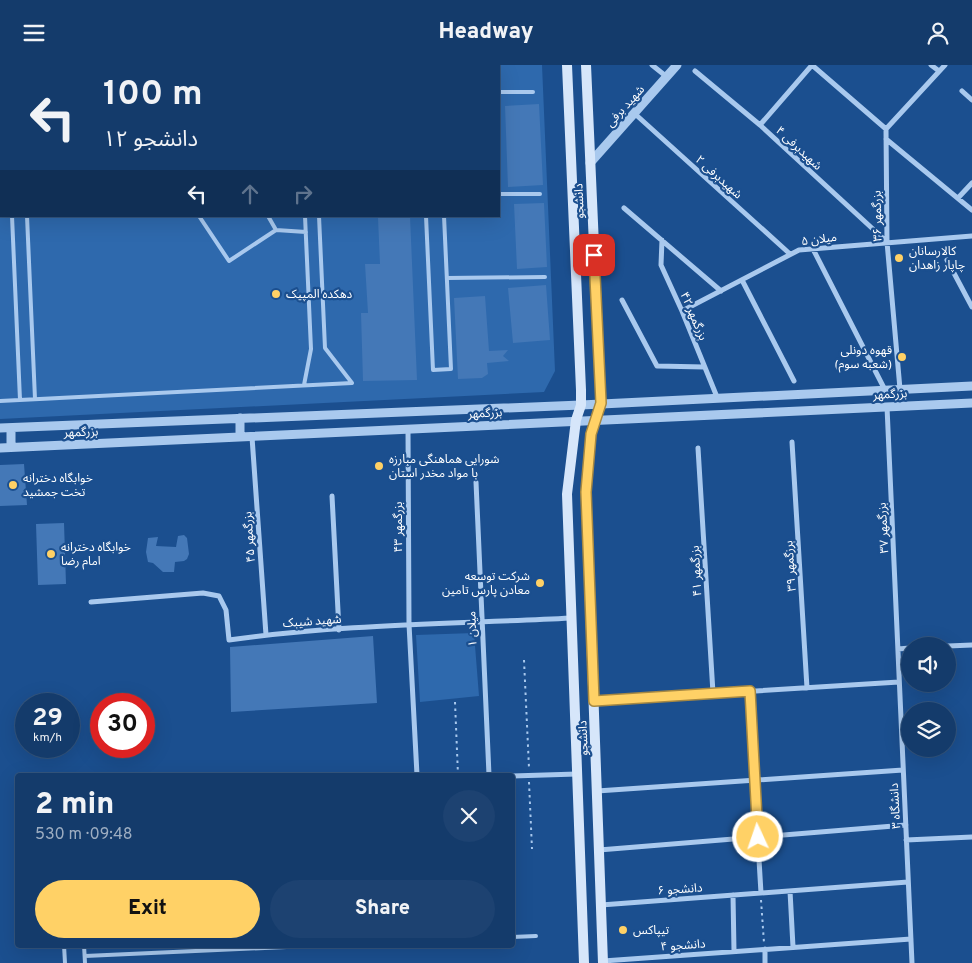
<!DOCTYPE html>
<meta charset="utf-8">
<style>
:root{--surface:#143b6b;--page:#1d4271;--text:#f1f3f6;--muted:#9dadc1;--line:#33557e;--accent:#ffd166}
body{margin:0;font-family:Overpass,"Noto Sans Arabic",sans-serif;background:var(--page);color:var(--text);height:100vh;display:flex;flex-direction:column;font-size:19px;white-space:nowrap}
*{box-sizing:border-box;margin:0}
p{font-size:16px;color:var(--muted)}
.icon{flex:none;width:28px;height:28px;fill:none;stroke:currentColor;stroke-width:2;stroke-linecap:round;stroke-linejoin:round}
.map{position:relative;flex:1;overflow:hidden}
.side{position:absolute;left:15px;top:708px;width:500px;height:175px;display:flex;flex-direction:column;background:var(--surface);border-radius:5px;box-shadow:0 5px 20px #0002,0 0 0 1px var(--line)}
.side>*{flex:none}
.banner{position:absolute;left:0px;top:0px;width:500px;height:152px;box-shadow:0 5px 20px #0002,0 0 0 1px var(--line);background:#143b6b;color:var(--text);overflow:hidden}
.tools{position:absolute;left:901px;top:572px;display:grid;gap:10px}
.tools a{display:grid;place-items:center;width:55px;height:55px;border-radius:50%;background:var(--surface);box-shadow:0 5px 20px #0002,0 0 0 1px var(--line);font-size:25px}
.speed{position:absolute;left:15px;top:628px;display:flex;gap:10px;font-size:25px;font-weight:700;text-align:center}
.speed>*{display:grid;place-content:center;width:65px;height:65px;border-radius:50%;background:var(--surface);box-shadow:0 5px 20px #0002,0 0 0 1px var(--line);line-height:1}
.speed small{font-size:12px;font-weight:400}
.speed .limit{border:8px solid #d22;background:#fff;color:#111}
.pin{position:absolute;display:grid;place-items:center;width:42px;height:42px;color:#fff;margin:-21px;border-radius:10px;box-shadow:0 2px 8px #0006}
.me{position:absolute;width:55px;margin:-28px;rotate:357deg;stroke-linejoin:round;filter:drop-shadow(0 0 4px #0008)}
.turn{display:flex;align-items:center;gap:18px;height:105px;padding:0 20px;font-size:22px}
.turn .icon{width:65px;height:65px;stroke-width:2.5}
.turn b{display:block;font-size:35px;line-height:42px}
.lanes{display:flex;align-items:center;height:48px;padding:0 20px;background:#0003;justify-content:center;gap:25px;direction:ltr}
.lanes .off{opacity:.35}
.round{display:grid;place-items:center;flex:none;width:52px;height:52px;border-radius:26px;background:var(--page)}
.head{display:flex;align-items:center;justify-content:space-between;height:85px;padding:0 20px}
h1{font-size:30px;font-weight:800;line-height:38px}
.action{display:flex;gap:10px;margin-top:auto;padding:10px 20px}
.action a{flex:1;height:58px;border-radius:30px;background:var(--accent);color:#111;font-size:20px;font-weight:800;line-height:58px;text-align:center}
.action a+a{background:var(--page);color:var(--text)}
header{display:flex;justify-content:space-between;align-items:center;height:65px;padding:0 20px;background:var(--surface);font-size:22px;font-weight:800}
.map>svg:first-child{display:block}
</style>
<header><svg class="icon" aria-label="menu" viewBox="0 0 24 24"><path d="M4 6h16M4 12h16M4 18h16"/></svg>Headway<svg class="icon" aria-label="person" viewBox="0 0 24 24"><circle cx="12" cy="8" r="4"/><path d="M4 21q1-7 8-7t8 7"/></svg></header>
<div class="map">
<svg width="972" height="898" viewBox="0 0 972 898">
<rect width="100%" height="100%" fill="#1b4f8f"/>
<path fill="#2e69ad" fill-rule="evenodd" d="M0 0H542L555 306 544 327 0 354ZM1 1H499V151H1Z
M474 568 479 631 420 637 416 570Z"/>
<path fill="#4478b7" d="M539 39 543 120 508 122 505 41Z
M544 138 547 202 517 204 514 139Z
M410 151 417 315 363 316 361 248H368L365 199H380L378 153Z
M546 220 550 275 513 278 508 223Z
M485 231 489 286 508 285 503 291 509 296 487 298 488 309 482 313 458 314 454 233Z
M24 399 27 440 0 441V400Z
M64 458 66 519 38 520 36 459Z
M184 470 187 473 189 489 187 494 184 496 175 497 174 507H163L153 498 148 497 146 487 148 473 158 472 156 481 176 482 178 471Z
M373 571 377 638 231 647 230 582Z"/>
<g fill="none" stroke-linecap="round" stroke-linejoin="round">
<path stroke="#a9c9ee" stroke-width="2" stroke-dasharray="2.5 4" stroke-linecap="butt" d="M524 595 529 703
M455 637 458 710
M529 717 532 784
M761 835 764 878"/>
<path stroke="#a9c9ee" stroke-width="4" d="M5 0V1
M21 0V1
M170 0 171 1
M297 0V1
M312 0V1
M419 0 420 1
M438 0V1
M499 27H533
M0 68 1 67
M499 129H540
M12 151 20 335
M27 151 35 334
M199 151 229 196 276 165 268 151
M319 151 325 283 352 318
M426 151 433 305 451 304 444 151
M276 165 306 167
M447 213 545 212
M304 320 311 284 305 151
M0 336 352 318
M512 872 536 871
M64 880 65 898
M84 880 85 898
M85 891 330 880"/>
<path stroke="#a9c9ee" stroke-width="5" d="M652 0 667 12
M931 0 939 6
M695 6 760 60 887 177
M962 26 972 35
M634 48 790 189
M760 60 812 0 886 64
M886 74 972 145
M958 133 972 118
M624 143 721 226
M662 175 661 200 682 246 717 332
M813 184 885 325
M947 195 972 242
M742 215 794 316
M622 235 657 301 704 302
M682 246 799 185 972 171
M900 324 887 177 886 64 945 0
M887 342 912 898
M408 364 409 559 417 710
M252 372 266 570
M792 377 807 623
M698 383 713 628
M476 417 489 710
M332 431 339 565
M91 537 203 528 219 531 226 545 229 575C343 559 457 559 571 553
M948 581 972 580
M898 584 910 583
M749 626 761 828
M594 636 899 617
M512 711 577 709
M597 726 903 705
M906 775 972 772
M599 785 906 760
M790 826 793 882
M733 830 734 886
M601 840 908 817
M765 884V898
M603 896 911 874"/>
<path stroke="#a9c9ee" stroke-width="9" d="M590 98 677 0
M0 363 581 340 972 321
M11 363V382
M240 372V353
M0 383 972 338"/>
<path stroke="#d6e6fa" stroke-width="10" d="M567 0 581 325V340L576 355 567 429 584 898
M586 0 601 338 591 369 586 427 603 898"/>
</g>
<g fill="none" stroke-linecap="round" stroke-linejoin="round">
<g stroke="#a68842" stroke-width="12">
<path id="route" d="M594 190 601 338 591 369 586 427 594 636 750 626 758 772"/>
</g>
<use href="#route" stroke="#ffd166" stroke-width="9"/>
</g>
<g fill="#ffd166" stroke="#1b4f8f" stroke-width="2">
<circle cx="899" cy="193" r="5"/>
<circle cx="276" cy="229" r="5"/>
<circle cx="902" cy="292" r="5"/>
<circle cx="379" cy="401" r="5"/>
<circle cx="13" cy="420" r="5"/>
<circle cx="51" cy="489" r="5"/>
<circle cx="540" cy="518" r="5"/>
<circle cx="623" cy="865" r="5"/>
</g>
<g text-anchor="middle" stroke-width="4.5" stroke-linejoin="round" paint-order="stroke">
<g font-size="12" fill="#fff" stroke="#1b4f8f">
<text transform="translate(625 41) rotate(-48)" y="4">شهید برفی</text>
<text transform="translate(799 83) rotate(43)" y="4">شهیدبرفی ۴</text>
<text transform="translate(719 112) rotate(42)" y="4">شهیدبرفی ۲</text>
<text transform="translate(579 136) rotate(-92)" y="4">دانشجو</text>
<text transform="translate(877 151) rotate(-91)" y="4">بزرگمهر ۳۶</text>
<text transform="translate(819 174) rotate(-7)" y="4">میلان ۵</text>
<text transform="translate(694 251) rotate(67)" y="4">بزرگمهر ۴۲</text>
<text transform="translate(890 329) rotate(-3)" y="4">بزرگمهر</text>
<text transform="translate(485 348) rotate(-3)" y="4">بزرگمهر</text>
<text transform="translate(81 367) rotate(-2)" y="4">بزرگمهر</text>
<text transform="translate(398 462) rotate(-90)" y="4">بزرگمهر ۴۳</text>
<text transform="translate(883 463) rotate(-93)" y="4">بزرگمهر ۳۷</text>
<text transform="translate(249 472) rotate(-94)" y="4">بزرگمهر ۴۵</text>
<text transform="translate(790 501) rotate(-94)" y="4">برزگمهر ۳۹</text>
<text transform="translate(696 506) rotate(-93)" y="4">بزرگمهر ۴۱</text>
<text transform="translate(312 556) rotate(-4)" y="4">شهید شیبک</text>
<text transform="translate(472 564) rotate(-92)" y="4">میلان ۱</text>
<text transform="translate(583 673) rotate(-92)" y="4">دانشجو</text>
<text transform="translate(895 741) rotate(-93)" y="4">دانشگاه ۳</text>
<text transform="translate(680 824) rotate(-4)" y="4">دانشجو ۶</text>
<text transform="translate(683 880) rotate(-4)" y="4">دانشجو ۴</text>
</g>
<g font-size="12" fill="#fff" stroke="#1b4f8f" text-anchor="start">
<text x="909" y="190">کالارسانان<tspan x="909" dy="14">چاپار زاهدان</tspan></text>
<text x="286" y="233">دهکده المپیک</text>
<text x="892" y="289" text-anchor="end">قهوه دونلی<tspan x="892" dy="14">(شعبه سوم)</tspan></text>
<text x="389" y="398">شورایی هماهنگی مبارزه<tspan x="389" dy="14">با مواد مخدر استان</tspan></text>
<text x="23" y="417">خوابگاه دخترانه<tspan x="23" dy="14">تخت جمشید</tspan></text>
<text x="61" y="486">خوابگاه دخترانه<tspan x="61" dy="14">امام رضا</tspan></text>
<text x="530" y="515" text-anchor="end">شرکت توسعه<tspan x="530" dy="14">معادن پارس تامین</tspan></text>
<text x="633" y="869">تیپاکس</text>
</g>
</g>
</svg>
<div class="tools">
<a><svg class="icon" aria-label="sound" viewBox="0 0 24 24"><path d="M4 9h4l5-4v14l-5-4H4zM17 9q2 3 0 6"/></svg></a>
<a><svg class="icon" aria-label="layers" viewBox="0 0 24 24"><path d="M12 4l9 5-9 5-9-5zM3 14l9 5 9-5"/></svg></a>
</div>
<div class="speed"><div>29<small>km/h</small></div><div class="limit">30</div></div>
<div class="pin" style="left:594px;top:190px;background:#d93025"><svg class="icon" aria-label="arrive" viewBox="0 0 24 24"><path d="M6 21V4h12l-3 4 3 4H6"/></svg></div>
<svg class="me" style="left:758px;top:772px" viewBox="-20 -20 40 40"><circle r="17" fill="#ffd166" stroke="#fff" stroke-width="3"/><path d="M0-11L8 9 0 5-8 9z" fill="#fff"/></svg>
<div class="banner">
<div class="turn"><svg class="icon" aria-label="left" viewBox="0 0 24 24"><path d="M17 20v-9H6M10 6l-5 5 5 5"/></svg><div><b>100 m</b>دانشجو ۱۲</div></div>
<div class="lanes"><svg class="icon" aria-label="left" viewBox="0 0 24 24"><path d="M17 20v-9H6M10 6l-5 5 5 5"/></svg><svg class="icon off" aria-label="ahead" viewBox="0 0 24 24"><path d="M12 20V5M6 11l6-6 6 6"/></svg><svg class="icon off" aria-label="right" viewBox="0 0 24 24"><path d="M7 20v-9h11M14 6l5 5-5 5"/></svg></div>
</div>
<section class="side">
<div class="head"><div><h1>2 min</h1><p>530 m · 09:48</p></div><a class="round"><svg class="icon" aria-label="close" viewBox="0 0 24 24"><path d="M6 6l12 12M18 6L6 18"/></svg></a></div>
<div class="action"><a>Exit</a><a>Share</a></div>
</section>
</div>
